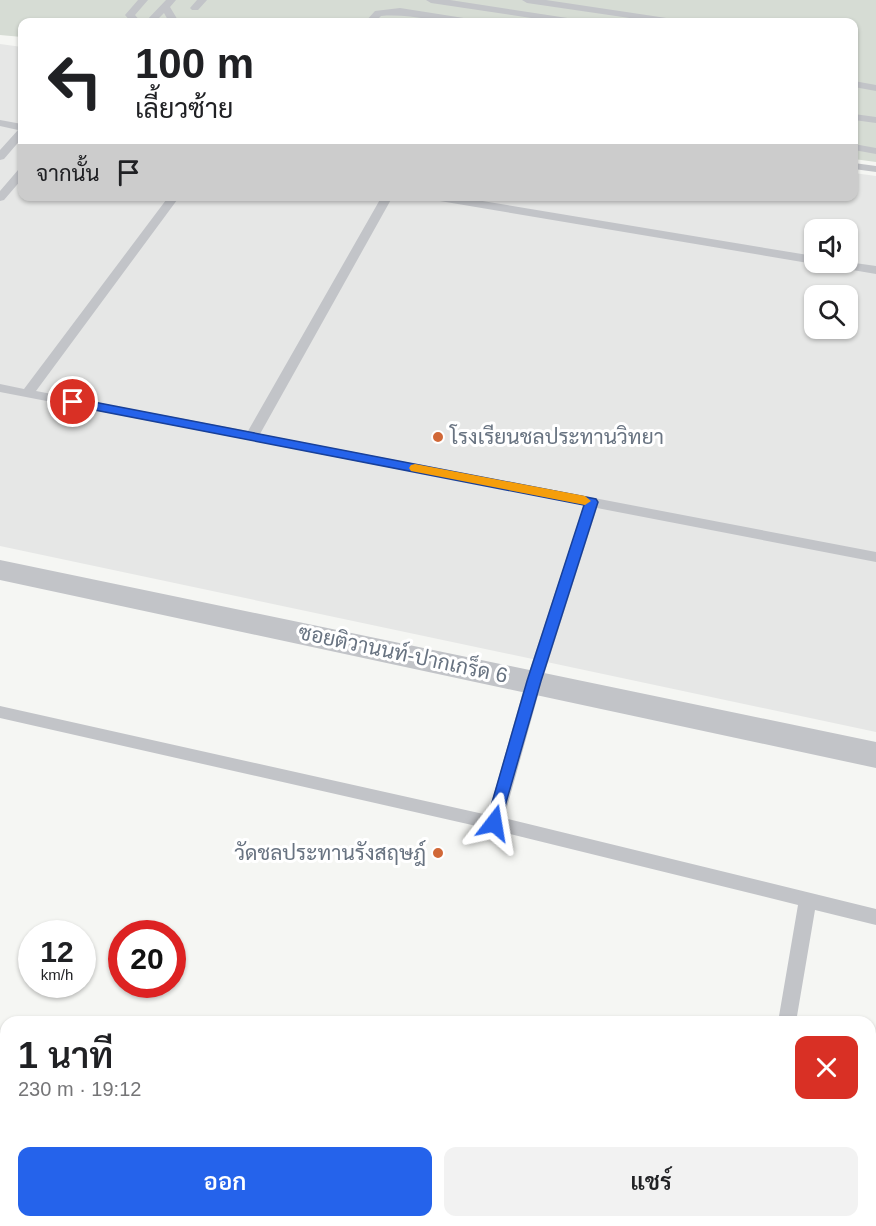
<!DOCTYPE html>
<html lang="th">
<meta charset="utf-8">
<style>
:root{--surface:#fff;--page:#f2f2f2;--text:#202124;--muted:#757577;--accent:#2563eb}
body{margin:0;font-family:Arial,Sarabun,sans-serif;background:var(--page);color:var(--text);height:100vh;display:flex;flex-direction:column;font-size:22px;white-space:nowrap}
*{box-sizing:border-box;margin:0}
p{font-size:20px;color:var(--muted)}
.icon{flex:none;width:33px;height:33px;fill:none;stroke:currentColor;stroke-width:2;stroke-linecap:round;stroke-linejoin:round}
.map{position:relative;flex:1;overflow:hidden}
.details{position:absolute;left:0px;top:1016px;width:876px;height:212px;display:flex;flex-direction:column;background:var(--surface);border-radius:18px 18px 0 0;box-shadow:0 2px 4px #0004}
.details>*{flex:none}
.guide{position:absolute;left:18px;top:18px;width:840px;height:183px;border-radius:12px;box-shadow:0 2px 4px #0004;background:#fff;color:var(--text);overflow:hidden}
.fabs{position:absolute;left:804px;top:219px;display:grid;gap:12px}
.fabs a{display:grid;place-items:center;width:54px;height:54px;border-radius:12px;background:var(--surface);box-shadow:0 2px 4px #0004;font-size:30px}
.speed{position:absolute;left:18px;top:920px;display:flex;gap:12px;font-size:30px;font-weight:700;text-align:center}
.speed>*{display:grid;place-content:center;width:78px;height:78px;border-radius:50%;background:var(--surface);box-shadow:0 2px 4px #0004;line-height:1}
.speed small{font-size:15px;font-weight:400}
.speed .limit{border:9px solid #d22;background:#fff;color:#111}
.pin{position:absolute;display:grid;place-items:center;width:51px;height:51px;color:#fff;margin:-26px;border:3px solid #fff;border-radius:50%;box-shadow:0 2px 6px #0007}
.me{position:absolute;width:66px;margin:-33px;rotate:14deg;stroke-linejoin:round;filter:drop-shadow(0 0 4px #0008)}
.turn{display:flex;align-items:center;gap:21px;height:126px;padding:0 18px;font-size:27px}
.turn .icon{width:78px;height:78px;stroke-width:2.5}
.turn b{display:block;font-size:42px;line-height:51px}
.then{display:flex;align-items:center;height:57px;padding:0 18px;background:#0003;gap:12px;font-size:22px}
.round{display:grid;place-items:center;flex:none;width:63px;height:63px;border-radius:12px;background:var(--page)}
.head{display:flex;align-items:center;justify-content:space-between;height:102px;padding:0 18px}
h1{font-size:36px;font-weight:600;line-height:45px}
.action{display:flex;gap:12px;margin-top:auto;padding:12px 18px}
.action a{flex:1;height:69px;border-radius:12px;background:var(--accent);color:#fff;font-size:24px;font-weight:600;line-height:69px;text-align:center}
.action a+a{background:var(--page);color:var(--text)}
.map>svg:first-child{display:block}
</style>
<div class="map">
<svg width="876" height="1226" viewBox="0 0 876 1226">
<rect width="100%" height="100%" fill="#f5f6f3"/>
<path fill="#e6e7e6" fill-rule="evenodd" d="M0 44 22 47V196H854V173L876 176V732L0 546ZM814 230H848V262H814ZM814 296H848V328H814Z"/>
<path fill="#d6dcd4" d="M0 0H876V162L854 159V22H22V37L0 35Z"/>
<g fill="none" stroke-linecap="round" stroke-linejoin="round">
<path fill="#c2c4c8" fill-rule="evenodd" d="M138 0H148L135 15 141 22H131L125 15Z
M166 0H176L170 7 179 22H169L164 13 155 22H145Z
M197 0H207L198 10H192L190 8Z
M426 0H450L574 19 579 22H558L431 3Z
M522 0H546L673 19 678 22H657L527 3Z
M400 8 470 19 475 22C444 25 413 13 381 16L375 22H365L375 11Z
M854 81 876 85V91L854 87Z
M854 114 876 117V123L854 120Z
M0 120 22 124V138L4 159 0 160V150L18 130 0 126Z
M854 144 876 148V154L854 150Z
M854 163 876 166V172L854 169Z
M22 169V179L4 200 0 201V191L18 170Z
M169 196H180L36 391 248 431 382 196H393L260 434 876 552V562L597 508 542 681 504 818 876 909V925L815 910 796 1022H778L798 905 494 830 0 718V706L488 815 526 681 584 505 0 392V384L24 389Z
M423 196H452L814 256V262H818L814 264 428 199Z
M823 262H848L876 266V274L829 266Z
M0 1143 6 1145V1163L0 1161Z
M213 1221H247L249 1226H215Z
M749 1221H769L768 1226H748Z"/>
<path fill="#c2c4c8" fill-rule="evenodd" d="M0 560 876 742V768L0 580Z"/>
</g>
<path fill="#2563eb" stroke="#184099" stroke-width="1.5" d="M73 398 596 499 598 502 541 681 499 827 494 829 489 827 486 823 527 681 584 505 69 405 67 402Z"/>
<path fill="#f59e0b" d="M415 464 585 496 591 501 585 505 411 471 409 468 411 465Z"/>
<g fill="#d16837" stroke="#fff" stroke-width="2">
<circle cx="438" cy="437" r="6"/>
<circle cx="438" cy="853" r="6"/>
</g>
<g text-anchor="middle" stroke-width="6" stroke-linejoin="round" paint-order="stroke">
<g font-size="21" fill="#687381" stroke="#fff" text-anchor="start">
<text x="450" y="444">โรงเรียนชลประทานวิทยา</text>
<text x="426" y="860" text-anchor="end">วัดชลประทานรังสฤษฎ์</text>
</g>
<g font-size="21" fill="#687381" stroke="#fff">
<text transform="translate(403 654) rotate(12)" y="7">ซอยติวานนท์-ปากเกร็ด 6</text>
</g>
</g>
</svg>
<div class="fabs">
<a><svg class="icon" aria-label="sound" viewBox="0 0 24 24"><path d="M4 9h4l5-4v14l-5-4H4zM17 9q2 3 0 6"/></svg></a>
<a><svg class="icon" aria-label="search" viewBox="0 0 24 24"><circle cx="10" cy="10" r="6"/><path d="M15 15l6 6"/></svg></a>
</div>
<div class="speed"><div>12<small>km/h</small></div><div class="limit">20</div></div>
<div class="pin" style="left:73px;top:402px;background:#d93025"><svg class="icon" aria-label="arrive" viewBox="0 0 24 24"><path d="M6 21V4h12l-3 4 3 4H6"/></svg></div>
<svg class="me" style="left:494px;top:823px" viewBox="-20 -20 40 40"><path d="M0-17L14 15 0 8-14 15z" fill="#2563eb" stroke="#fff" stroke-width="4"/></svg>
<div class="guide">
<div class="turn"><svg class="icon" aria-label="left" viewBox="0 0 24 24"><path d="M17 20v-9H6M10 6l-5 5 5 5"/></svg><div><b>100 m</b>เลี้ยวซ้าย</div></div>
<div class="then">จากนั้น<svg class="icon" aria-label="arrive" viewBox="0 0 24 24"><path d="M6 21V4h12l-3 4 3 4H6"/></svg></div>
</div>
<section class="details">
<div class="head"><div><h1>1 นาที</h1><p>230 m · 19:12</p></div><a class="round" style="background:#d93025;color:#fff"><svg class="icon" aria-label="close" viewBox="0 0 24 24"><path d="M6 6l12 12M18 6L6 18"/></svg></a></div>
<div class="action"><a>ออก</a><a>แชร์</a></div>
</section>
</div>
